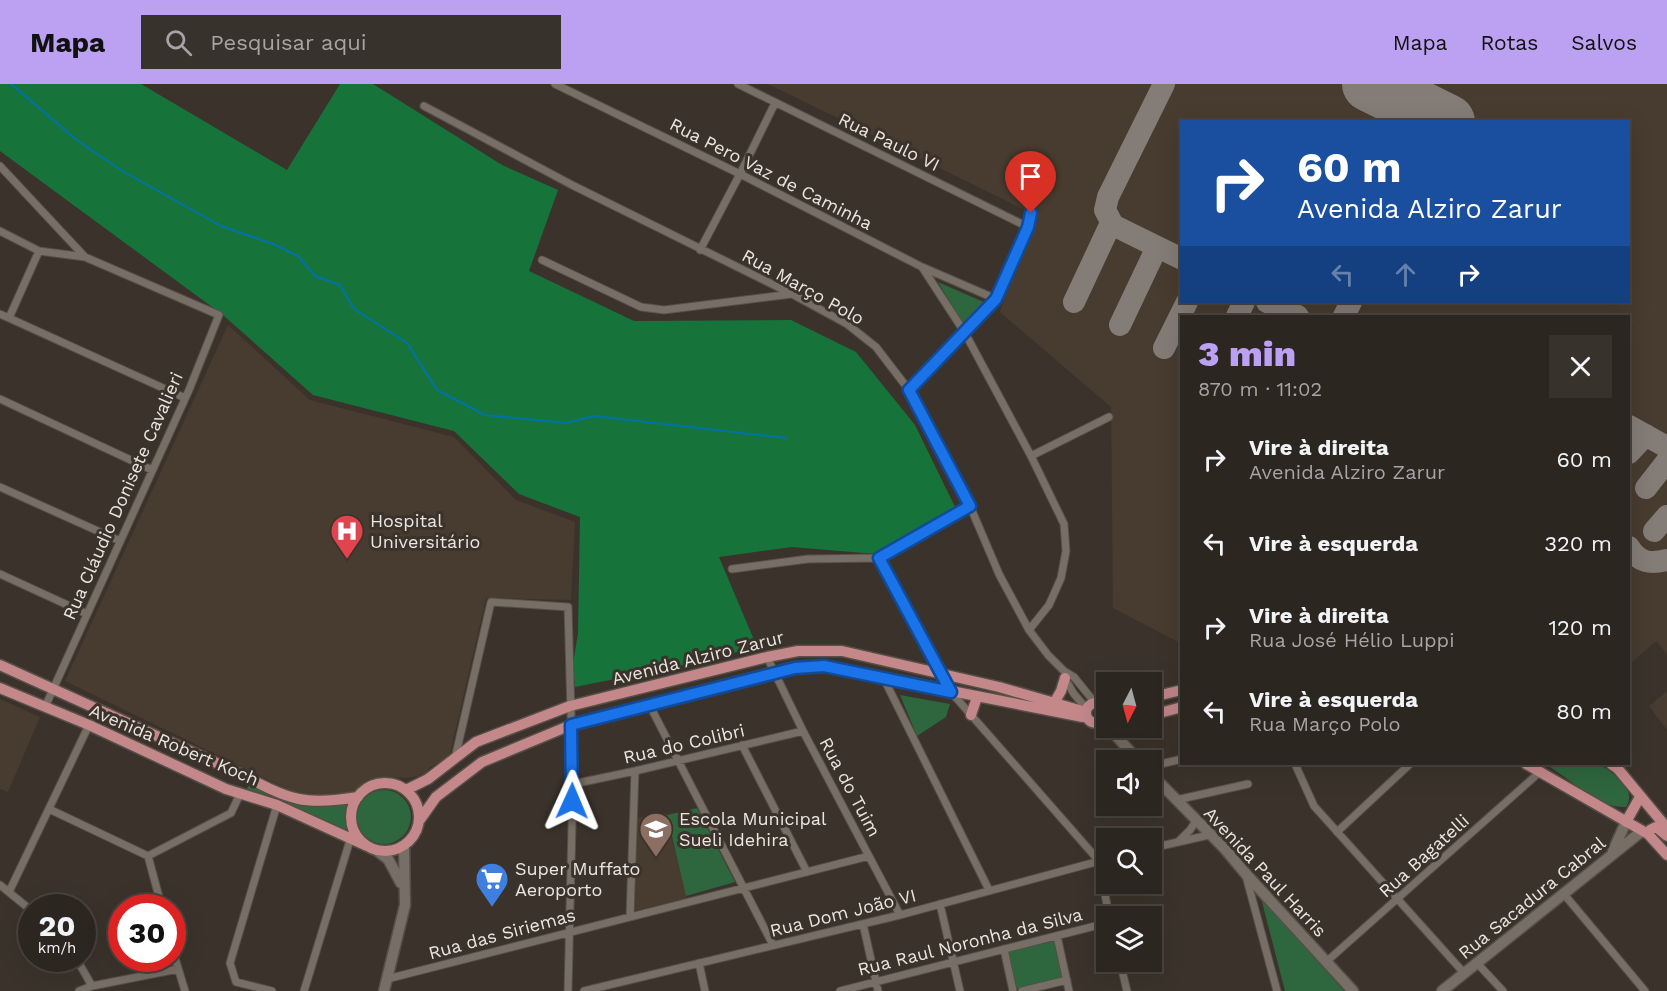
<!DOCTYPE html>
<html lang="pt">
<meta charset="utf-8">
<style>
:root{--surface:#2c2620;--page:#38322d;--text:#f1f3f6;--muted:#a6a5a5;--line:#48433e;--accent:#bca0f2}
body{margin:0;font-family:"Work Sans",sans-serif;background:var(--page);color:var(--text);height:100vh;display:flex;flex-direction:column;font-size:22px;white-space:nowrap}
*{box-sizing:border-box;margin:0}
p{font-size:20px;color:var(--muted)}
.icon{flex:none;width:33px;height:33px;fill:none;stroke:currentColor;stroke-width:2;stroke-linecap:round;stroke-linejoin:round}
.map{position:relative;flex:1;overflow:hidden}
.panel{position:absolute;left:1180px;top:231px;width:450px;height:450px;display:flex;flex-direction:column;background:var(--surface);border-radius:0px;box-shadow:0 6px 24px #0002,0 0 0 2px var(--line)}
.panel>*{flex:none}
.guide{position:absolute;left:1180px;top:36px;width:450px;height:183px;border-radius:0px;box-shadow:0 6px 24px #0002,0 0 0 2px var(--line);background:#1a4fa0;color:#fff;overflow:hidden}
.needle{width:39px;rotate:186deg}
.fabs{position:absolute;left:1096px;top:588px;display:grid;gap:12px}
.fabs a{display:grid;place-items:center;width:66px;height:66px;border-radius:0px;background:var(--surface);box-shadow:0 6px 24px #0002,0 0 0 2px var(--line);font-size:30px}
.speed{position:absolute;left:18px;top:810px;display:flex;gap:12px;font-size:30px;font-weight:700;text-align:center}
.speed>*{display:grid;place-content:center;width:78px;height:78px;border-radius:50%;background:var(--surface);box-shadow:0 6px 24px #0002,0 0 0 2px var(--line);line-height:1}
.speed small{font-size:15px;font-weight:400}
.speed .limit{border:9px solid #d22;background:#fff;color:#111}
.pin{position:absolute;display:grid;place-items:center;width:51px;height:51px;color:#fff;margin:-62px -26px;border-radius:50% 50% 50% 0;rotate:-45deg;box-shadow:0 0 6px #0007}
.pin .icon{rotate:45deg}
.me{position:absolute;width:66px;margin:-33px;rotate:1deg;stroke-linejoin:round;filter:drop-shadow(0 0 4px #0008)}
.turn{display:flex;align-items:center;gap:21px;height:126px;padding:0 18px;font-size:27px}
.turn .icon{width:78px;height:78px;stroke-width:2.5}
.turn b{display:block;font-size:42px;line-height:51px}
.lanes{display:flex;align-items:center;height:57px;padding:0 18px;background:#0003;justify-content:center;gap:30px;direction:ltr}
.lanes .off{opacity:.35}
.round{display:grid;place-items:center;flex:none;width:63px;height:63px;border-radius:0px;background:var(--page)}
.summary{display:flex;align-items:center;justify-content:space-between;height:102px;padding:0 18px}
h1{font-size:36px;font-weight:800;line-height:45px;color:var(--accent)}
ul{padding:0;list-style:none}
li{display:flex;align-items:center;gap:18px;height:84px;padding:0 18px}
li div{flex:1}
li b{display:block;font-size:22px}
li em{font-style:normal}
header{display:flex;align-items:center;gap:36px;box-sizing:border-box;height:84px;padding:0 30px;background:var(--accent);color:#111}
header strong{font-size:28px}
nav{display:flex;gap:33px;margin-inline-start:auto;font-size:21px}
.search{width:420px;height:54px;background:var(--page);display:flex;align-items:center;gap:15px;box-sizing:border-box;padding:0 21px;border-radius:0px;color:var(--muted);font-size:22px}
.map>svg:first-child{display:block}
</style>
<header>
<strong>Mapa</strong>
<div class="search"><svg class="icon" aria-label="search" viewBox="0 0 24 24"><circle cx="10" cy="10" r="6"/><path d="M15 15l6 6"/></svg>Pesquisar aqui</div>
<nav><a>Mapa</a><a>Rotas</a><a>Salvos</a></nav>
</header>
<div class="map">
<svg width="1667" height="907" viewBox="0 0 1667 907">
<rect width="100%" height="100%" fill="#3b332b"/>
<path fill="#483b2f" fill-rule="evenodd" d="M768 0H1667V570L1656 557 1629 581V232H1182V560L1113 524 1111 323 1000 228 1031 129ZM1182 38H1629V218H1182Z
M228 241 310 316 454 353 516 416 575 438 571 516 486 514 449 674 430 683 425 689 418 692 406 694 383 693 356 706 341 710 314 713 298 710 65 597Z
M1667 607V646L1649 622Z
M0 615 40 633 8 708 0 705Z
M666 729 687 814 633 827 637 734Z"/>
<path fill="#2e663e" d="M938 198 986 219 966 245Z
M900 611 950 620 946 633 917 652Z
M1545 680H1599C1613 689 1638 705 1626 723 1598 725 1569 693 1545 680Z
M249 699C281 714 311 729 347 719L345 738 349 747 270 712 247 705Z
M357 733a27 27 0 1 1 54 0a27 27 0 1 1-54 0Z
M697 724 735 798 686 812 667 731Z
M1261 814 1344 907H1285Z
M1054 857 1062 893 1017 905 1008 868Z"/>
<path fill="#16743b" d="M0 0H141L287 86 340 0H373L502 81 558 106 529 187 634 237 791 236 856 268 915 341 956 425 876 470 792 463 719 473 757 563 694 579 575 603 573 579 578 550 580 433 519 410 454 347 313 311 223 231 0 67Z"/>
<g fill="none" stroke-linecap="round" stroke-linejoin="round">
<path stroke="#0072aa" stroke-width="2" d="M11 0 78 57 124 88 221 142 273 160 298 172 315 192 340 201 354 225 407 259 437 306 485 331 566 339 594 332 786 354"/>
<path stroke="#847c76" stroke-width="22" d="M1164 0 1108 113 1105 126 1113 141 1182 175
M1437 38 1439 34
M1074 218 1111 139
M1267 218 1298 232
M1237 232 1244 218
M1344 232 1351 218
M1120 241 1157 163
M1164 264 1187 218
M1629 342 1667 363
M1629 369 1646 351
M1646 404 1667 377
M1654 447 1667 432
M1629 463C1639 479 1650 480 1667 476"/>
<path stroke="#847c76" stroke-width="56" d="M1370 0 1447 38"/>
<g stroke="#564f48" stroke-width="9">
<path id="street" d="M555 0 740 90 922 183 965 249 1031 372 1064 440 1066 467 1061 494 1049 521 1029 546
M738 0 1028 143
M424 22 572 101 792 210 847 240 876 263 909 306 927 337 970 422 999 490 1029 546 1048 571 1064 587 1074 593 1096 620
M0 82 85 173 219 231 189 306 45 623
M0 147 39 167 85 173
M700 166 740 90 775 19
M542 176 641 223 664 226 792 210
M922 183 996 215
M0 230 185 314
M9 234 39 167
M909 306 996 215 1028 143 1031 129
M0 315 152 386
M1031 372 1109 333
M0 403 120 457
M879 474 951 608 1099 777 1109 832
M732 485 808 475 879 474 970 422
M0 490 87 530
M767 573 803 647 900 831
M883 593 989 806
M1065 595 1074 610 1087 625
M649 620 773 861
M742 661 807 788
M455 674 491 518 568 523 573 700 568 907
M1295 680 1314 722 1464 889
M1152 682 1182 675
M573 700 635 687 803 647
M1176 716 1248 700
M49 725 148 772
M1337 748 1410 680
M1178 758 1190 746 1196 737
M1152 764 1209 751
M148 772 231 729 240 710
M148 772 162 824
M1246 792 1277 907
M0 801 32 827
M9 808 89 641
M1563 809 1645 907
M940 820 960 907
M630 833 635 687
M863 840 878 907
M1057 852 1069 907
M172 864 185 907
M1004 865 1013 907
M76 874 92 902
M1120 878 1127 907
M1326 878 1541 687
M1476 878 1503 907
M699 879 705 907
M387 895 869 772
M79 907 92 902 178 885
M272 907 236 898 230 879 277 721
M304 907 351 753
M584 907 900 831 1107 775
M840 907 1107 839
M1022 907 1067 896"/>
</g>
<g stroke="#564f48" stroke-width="13">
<path id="secondary" d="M1109 644 1138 676
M1152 691 1225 765 1245 789 1353 907
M376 766 388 775 401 799
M1613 767 1626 738
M384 907 405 821 404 762
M1442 907 1642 747"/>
</g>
<g stroke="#564f48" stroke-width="13">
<path id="primary" d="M0 581 243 691C290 716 304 722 358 713
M0 604 89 641 226 705 277 721 367 762
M1152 613 1182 606
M1054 619 1061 607 1065 594
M1086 629a10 10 0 1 1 20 0a10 10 0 1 1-20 0Z
M971 631 977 613
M1152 631 1182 623
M1526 680 1648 750 1667 771
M1611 680 1618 685 1667 744
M351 733a34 34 0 1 1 68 0a34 34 0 1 1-68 0Z
M406 706 428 695 476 658 570 622 767 573 798 567H842L999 603 1086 628
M419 737 436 713 482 678 571 641 795 583 824 582 1083 633
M1626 738 1640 713
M1648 750 1650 746 1656 743 1667 752"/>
</g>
<use href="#street" stroke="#776e65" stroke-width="7"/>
<use href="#secondary" stroke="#776e65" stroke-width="10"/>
<use href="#primary" stroke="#c4888b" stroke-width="10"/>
</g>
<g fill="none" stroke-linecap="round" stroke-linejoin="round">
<g stroke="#114b97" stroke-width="15">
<path id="route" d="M572 717 571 641 795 584 824 582 951 608 879 474 970 422 909 306 996 215 1028 143 1031 129"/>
</g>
<use href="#route" stroke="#1a73e8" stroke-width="10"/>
</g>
<defs>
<g id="hospital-pin" transform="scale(1.725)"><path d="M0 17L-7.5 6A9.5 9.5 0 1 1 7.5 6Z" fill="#e0444e" stroke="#3b332b"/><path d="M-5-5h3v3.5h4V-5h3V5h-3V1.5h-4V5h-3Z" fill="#fff"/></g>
<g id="school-pin" transform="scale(1.725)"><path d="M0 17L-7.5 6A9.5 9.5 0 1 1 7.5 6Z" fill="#8d6e63" stroke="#3b332b"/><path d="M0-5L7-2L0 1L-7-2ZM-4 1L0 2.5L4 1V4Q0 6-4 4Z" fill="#fff"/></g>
<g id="supermarket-pin" transform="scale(1.725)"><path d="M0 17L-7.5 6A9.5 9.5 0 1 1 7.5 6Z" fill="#3f7fe0" stroke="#3b332b"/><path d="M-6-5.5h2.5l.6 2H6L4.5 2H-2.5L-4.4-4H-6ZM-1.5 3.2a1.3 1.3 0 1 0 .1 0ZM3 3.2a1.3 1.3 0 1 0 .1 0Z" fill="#fff"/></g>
</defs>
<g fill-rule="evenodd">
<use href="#hospital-pin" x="347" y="447"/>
<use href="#school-pin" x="656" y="745"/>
<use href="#supermarket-pin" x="492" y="795"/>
</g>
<g text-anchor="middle" stroke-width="6" stroke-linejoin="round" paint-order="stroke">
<g font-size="18" fill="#ebe5e0" stroke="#3b332b">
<text transform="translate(889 58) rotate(26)" y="6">Rua Paulo VI</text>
<text transform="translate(771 90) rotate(27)" y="6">Rua Pero Vaz de Caminha</text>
<text transform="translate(803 203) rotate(29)" y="6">Rua Março Polo</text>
<text transform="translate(123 412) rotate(-66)" y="6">Rua Cláudio Donisete Cavalieri</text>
<text transform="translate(698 574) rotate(-14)" y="6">Avenida Alziro Zarur</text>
<text transform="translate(684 660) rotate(-13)" y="6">Rua do Colibri</text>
<text transform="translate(174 661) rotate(23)" y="6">Avenida Robert Koch</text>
<text transform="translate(850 703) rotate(62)" y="6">Rua do Tuim</text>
<text transform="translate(1424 772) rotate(-42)" y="6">Rua Bagatelli</text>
<text transform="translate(1265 788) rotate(47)" y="6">Avenida Paul Harris</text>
<text transform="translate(1532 814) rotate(-39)" y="6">Rua Sacadura Cabral</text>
<text transform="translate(843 829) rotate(-14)" y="6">Rua Dom João VI</text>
<text transform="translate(502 850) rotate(-15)" y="6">Rua das Siriemas</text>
<text transform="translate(970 858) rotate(-14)" y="6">Rua Raul Noronha da Silva</text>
</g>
<g font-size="18" fill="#ebe5e0" stroke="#3b332b" text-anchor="start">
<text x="370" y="443">Hospital<tspan x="370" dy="21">Universitário</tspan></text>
<text x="679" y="741">Escola Municipal<tspan x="679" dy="21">Sueli Idehira</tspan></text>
<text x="515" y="791">Super Muffato<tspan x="515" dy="21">Aeroporto</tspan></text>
</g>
</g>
</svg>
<div class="fabs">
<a><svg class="needle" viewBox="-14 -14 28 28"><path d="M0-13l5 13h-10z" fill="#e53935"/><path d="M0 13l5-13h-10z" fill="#a6a5a5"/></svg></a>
<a><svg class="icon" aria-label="sound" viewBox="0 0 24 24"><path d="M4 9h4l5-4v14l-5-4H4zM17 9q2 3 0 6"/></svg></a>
<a><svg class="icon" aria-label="search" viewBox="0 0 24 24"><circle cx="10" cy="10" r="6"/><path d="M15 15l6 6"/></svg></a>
<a><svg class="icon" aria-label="layers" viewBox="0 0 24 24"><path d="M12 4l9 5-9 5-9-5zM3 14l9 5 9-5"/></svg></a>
</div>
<div class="speed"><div>20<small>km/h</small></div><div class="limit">30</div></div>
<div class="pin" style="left:1031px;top:129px;background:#d93025"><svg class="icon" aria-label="arrive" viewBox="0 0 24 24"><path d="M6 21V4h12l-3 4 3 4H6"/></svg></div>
<svg class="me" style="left:572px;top:717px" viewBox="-20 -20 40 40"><path d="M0-17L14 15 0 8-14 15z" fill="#1a73e8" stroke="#fff" stroke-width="4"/></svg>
<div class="guide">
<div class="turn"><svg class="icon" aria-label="right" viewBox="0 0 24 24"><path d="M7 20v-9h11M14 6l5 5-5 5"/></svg><div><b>60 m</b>Avenida Alziro Zarur</div></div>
<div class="lanes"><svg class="icon off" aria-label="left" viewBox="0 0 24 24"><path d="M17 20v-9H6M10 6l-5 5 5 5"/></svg><svg class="icon off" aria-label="ahead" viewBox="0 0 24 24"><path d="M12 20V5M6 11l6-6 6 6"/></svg><svg class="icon" aria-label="right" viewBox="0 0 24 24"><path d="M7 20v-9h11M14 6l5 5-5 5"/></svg></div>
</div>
<section class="panel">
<div class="summary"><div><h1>3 min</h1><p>870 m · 11:02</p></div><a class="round"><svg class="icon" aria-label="close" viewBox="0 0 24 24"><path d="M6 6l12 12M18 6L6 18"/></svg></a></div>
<ul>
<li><svg class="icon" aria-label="right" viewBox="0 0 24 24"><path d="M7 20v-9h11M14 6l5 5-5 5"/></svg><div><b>Vire à direita</b><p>Avenida Alziro Zarur</p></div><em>60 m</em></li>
<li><svg class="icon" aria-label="left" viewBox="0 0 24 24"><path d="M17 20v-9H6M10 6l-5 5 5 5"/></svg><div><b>Vire à esquerda</b></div><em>320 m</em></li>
<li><svg class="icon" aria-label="right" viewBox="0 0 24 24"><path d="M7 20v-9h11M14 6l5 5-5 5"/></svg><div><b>Vire à direita</b><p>Rua José Hélio Luppi</p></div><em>120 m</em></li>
<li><svg class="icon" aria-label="left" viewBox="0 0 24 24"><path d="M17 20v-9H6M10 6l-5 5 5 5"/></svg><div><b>Vire à esquerda</b><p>Rua Março Polo</p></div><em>80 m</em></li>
</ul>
</section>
</div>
